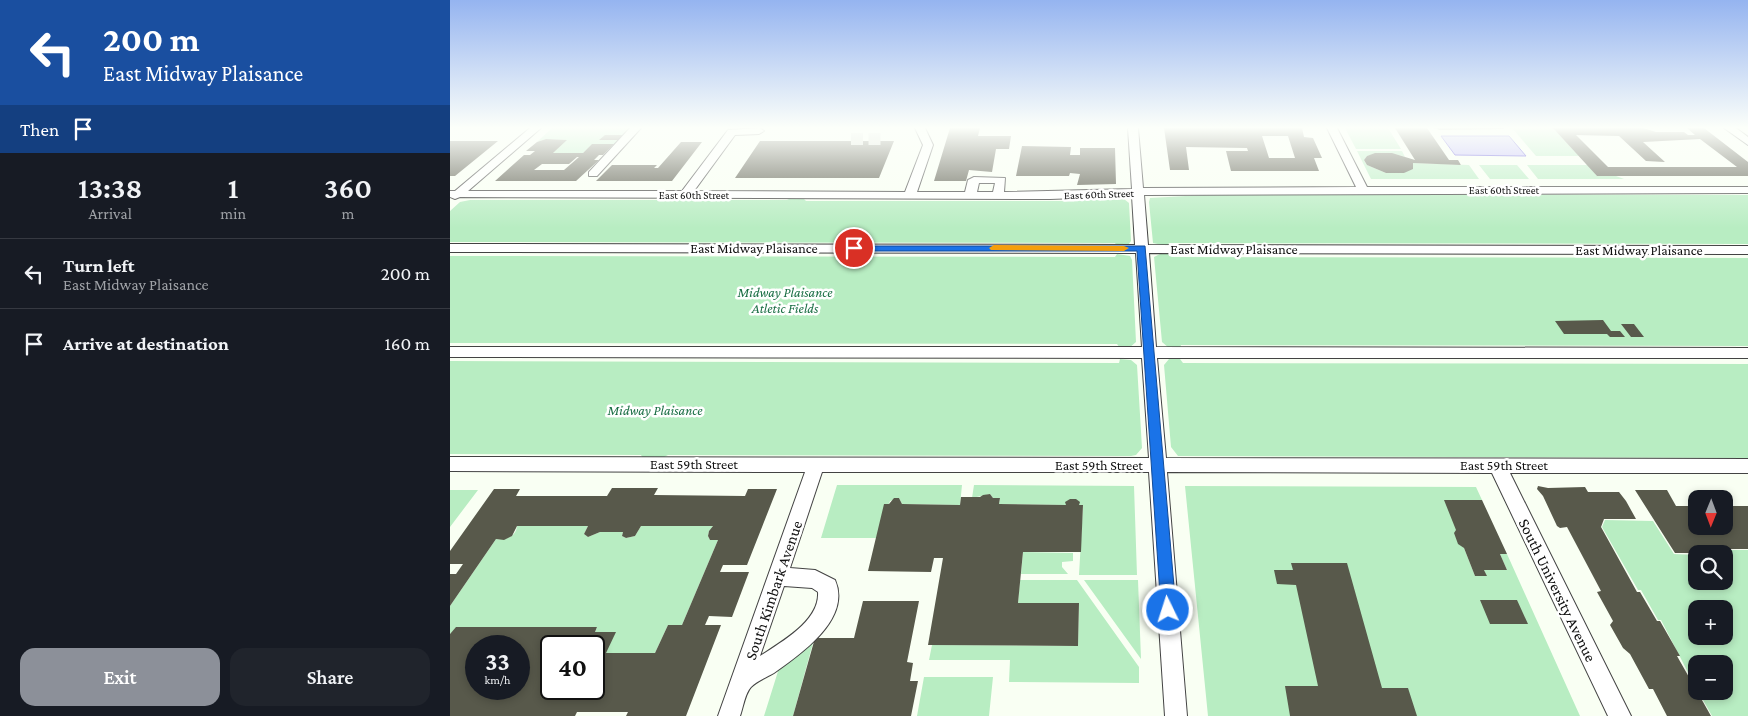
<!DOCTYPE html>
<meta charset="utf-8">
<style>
:root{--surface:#171b24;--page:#20242c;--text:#f1f3f6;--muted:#9ea1a6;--line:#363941;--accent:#8c9099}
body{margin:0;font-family:"Crimson Pro",serif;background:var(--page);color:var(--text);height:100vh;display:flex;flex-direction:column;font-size:19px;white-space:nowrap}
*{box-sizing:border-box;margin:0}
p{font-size:16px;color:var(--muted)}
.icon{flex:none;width:28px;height:28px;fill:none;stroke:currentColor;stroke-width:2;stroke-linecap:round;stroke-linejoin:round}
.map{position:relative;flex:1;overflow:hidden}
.panel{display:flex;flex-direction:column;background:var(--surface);width:450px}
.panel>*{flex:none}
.banner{background:#1a4fa0;color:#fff;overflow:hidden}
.needle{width:32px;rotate:181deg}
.fabs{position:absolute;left:1238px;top:490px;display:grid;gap:10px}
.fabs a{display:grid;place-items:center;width:45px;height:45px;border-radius:10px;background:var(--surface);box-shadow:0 2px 8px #0003;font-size:25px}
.speed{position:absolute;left:15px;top:635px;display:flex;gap:10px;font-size:25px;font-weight:700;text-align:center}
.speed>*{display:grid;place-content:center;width:65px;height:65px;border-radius:50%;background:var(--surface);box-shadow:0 2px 8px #0003;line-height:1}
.speed small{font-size:12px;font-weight:400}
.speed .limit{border:2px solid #111;border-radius:8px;background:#fff;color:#111}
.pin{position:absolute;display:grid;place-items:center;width:42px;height:42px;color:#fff;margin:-21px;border:2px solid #fff;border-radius:50%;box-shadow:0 1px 5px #0007}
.me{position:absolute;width:55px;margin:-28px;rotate:356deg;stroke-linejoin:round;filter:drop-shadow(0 0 4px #0008)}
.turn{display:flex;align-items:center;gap:18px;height:105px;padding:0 20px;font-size:22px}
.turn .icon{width:65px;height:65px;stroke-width:2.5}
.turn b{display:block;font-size:35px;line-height:42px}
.then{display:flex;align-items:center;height:48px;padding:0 20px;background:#0003;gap:10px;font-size:19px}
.eta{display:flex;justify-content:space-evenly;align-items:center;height:85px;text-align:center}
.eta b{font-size:30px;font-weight:600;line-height:35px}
.primary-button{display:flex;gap:10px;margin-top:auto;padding:10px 20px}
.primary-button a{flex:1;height:58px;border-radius:15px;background:var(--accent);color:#fff;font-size:20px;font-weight:600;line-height:58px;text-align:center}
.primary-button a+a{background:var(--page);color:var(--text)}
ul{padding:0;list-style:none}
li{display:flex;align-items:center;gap:15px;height:70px;padding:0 20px;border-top:1px solid var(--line)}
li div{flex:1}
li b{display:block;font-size:19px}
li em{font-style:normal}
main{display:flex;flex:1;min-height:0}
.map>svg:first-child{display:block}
</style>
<main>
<section class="panel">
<div class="banner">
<div class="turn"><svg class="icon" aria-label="left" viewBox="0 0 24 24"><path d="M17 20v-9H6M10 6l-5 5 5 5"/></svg><div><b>200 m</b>East Midway Plaisance</div></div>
<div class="then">Then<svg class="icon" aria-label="arrive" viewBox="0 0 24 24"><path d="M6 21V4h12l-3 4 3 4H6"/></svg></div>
</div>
<div class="eta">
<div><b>13:38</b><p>Arrival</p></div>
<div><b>1</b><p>min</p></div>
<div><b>360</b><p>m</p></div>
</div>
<ul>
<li><svg class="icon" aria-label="left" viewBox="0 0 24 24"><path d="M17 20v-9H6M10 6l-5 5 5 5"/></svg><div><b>Turn left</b><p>East Midway Plaisance</p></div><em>200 m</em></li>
<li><svg class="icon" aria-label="arrive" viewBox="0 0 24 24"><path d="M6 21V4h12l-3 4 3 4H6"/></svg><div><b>Arrive at destination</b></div><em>160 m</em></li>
</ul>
<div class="primary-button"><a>Exit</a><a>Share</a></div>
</section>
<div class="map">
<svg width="1298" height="716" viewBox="0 0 1298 716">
<rect width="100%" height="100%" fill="#f9fff3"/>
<path fill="#b8edc2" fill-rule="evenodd" d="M102 128H182L166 144H143L133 153H103L116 140 96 139 87 142Z
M895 128H938L951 149H906Z
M1062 128H1103L1129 156H1086Z
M907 151H952L955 157C942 152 931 154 917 156L914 160 917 165 936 173H954L963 163 1019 165 1029 179H921Z
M1029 165H1067L1079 179H1040Z
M1077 165H1138L1147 176H1166L1174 179H1088Z
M772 194 1298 195V244L719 243 717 246 703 243 699 202 700 198Z
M341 198 354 199 356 201H611L674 199 679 203 681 241 678 245 667 246 665 243 0 242V211L10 202 20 200H337Z
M667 254 680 256 682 260 686 342 679 348H670L667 344 0 343V256L665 257Z
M710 254H718L722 257 1298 258V346L731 345 730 348H719L712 342 704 257Z
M670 359 681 360 687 365 692 448 686 455 681 456 218 455 212 458H193L191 455 0 454V361L669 363Z
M719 359H730L733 363 1298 364V458L728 456 721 447 714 365Z
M387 485H512L510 505 452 504 449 498 440 501 426 538H371Z
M524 485 684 486 687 575H629L633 506 629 505V502C624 498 621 498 616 502V505L549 504 550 498H543L540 494 522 498Z
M735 486 1026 487 1032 500H995L1025 576 1036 575 1034 570H1057L1050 554H1057L1130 716H758Z
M0 490H28L0 527Z
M1155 520 1203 521 1224 554 1246 555V581H1274V554H1258L1256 550H1298V716H1262L1248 691H1274V664H1246V688L1211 620H1208L1191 590H1188L1152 527ZM1246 609H1274V636H1246Z
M67 526H138L134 534 138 537 150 532H173L172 536 176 538 185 536 191 526H263L259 531 258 536 260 540H268L232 625H218L205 653H156L145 632 147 627H7L0 634V606L46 539C56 540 66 537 67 526Z
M573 552 623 553V561L612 562V567L618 574H571Z
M570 580H627L689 667V683L559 682 560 660H479L482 645 628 646 629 603H568Z
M634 580H688L691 659Z
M354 643H363L343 716H314L330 665Z
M474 677H543L539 716H467Z"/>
<path fill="#b9b3fb" stroke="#4534d7" d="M991 136H1059L1076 156 1005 155Z"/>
<path fill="#58594b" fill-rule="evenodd" d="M500 128H530L528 136H561L559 149H546L542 172 519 170 516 181H484Z
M714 128H852L854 137 863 138 872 158H864L869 171H781L776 151H798L797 148 736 147 739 170H720ZM812 136H838L845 158H819Z
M945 128H977L999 160H1008L1011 165 963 163V169L954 173H936L917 165 914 160 917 156 925 153H942L965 160Z
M984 128H1054V129L990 130Z
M1103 128H1193L1206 132H1234L1238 135H1245L1237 128H1254L1298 162V176H1147ZM1126 135 1169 136 1196 161 1215 162 1193 142 1250 139 1287 167H1158Z
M155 135H174L168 140H149Z
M96 139 117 140 103 153H133L142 144H164L153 155H149L144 160H149L126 181H45L74 155H80L85 151H76L87 142ZM127 157H129L114 170H84L92 164H119Z
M0 141H48L5 176H0Z
M310 141H444L429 178H285Z
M231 142H252L222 181H146L162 165H207L204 168H208Z
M572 146 621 147 620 155H630V148H665L666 184 627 185 630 174 620 173 619 176H566Z
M1153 320 1161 331H1170L1175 337H1160L1157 334H1114L1105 321Z
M1171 324H1184L1194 337H1181Z
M1088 486 1098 488 1135 487 1138 492H1169L1176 501 1186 519H1154L1151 527 1187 592H1190L1207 621H1210L1230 656H1227L1261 716H1217L1203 689H1199L1180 654 1173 648 1160 625 1163 621 1147 592 1151 591 1117 527 1110 528 1107 526 1093 496 1087 489Z
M162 488H208L204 495 295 496 298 489H327L297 565H273L270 572H299L282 617 259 616 255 625H271L236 716H176L178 712H127L125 716H0V634L6 627H147L145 632H166L156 653H205L218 625H232L268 540H260L258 536 259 531 263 526H191L185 536 176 538 172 536 173 532H150L138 537 134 534 138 526H67L62 536 54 540 46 539 0 606V574H6L13 564H0V551L44 489H70L66 496H157ZM26 646H69V689H26ZM101 646H144V689H101Z
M1185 490H1217L1226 506H1246V526H1274V506H1298V549H1254L1257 553H1225Z
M540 494 543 498H550L549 504 616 505 615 502 620 499H626L630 502 629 505H633L631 552H573L568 603H629L628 646 478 645 493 558H484L481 572 418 571 434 504H439L444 498H449L452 504 510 505 511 497H530L533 495Z
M994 500H1032L1057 554H1050L1057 570H1034L1037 576H1025L1014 548 1008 544 1004 533 1006 530Z
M841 563H897L932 688H958L967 716H840L835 686H868L846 585 827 584 824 570H843Z
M1030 600H1067L1078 624H1040Z
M413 601H469L457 662 463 663 460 681H468L461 716H343L365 638H404Z"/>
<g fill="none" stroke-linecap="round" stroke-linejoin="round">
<path stroke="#d6dbd1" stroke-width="12" stroke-dasharray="12 5.5" stroke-linecap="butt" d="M401 139H436"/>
<g stroke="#434343" stroke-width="2">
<path id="minor" d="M80 128H91L18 191H232L278 130 310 128 314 131 309 134 285 135 244 191 455 192 473 145 465 128H475L483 145 467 192H515L518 180 524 177 555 178 554 192 682 189 678 128H688L693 188 906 187 877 128H887L917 187H1298V193L694 195 698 245 1298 246V254L699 253 706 347 1298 348V358H707L716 458 1298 459V473H1060L1181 716H1158L1042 473 717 472 737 716H715L699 472H372L340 568 365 570 385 580C402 619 351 654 324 673 317 677 307 681 301 687 295 693 293 708 290 716H268L355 472 0 471V457L699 458 692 358 0 357V347H692L686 253 0 252V244L685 245 682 196 600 199 10 197 5 199 0 197V191H5ZM529 183H545L543 192H527ZM334 586 362 588 368 592C370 621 331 642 310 656Z
M180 128H191L147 176H139V172Z
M1274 128H1286L1298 137V145Z"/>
</g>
<use href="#minor" fill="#fff" fill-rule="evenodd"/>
</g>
<linearGradient id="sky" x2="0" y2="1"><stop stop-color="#95b4f0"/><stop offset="0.56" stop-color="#fcfffa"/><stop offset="1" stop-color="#fcfffa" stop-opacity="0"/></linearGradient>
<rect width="1298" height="228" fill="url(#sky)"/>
<path fill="#1a73e8" stroke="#114b97" d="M400 246H695L726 610 724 615 718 617 713 615 711 610 687 251H404L400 250Z"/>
<path fill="#f59e0b" d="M544 245 674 246 679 248 674 251 541 250 539 248Z"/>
<g text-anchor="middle" stroke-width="5" stroke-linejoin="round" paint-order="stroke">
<g font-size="11" fill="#101010" stroke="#fff">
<text x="1054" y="194">East 60th Street</text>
<text transform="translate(649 194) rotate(-2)" y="4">East 60th Street</text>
<text x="244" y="199">East 60th Street</text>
</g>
<g font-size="14" fill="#101010" stroke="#fff">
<text x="304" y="253">East Midway Plaisance</text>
<text x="784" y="254">East Midway Plaisance</text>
<text x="1189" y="255">East Midway Plaisance</text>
<text x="244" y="469">East 59th Street</text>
<text x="649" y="470">East 59th Street</text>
<text x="1054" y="470">East 59th Street</text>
</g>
<g font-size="14" font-style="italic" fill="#1a6e44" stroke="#fff">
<text x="335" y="297">Midway Plaisance<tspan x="335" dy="16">Atletic Fields</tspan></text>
<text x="205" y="415">Midway Plaisance</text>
</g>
<g font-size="16" fill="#101010" stroke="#fff">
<text transform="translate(323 590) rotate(-71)" y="6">South Kimbark Avenue</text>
<text transform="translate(1108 590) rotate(64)" y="6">South University Avenue</text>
</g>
</g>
</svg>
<div class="fabs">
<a><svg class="needle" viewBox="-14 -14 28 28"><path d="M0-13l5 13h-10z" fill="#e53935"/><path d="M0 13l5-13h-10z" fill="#9ea1a6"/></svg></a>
<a><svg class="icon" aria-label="search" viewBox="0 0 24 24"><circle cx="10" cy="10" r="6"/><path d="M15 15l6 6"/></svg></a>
<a>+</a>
<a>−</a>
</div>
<div class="speed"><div>33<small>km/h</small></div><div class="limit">40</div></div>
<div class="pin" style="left:404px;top:248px;background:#d93025"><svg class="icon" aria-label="arrive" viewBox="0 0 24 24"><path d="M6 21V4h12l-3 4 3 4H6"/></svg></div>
<svg class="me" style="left:718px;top:610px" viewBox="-20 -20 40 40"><circle r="17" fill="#1a73e8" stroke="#fff" stroke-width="3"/><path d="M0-11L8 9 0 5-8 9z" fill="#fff"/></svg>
</div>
</main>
